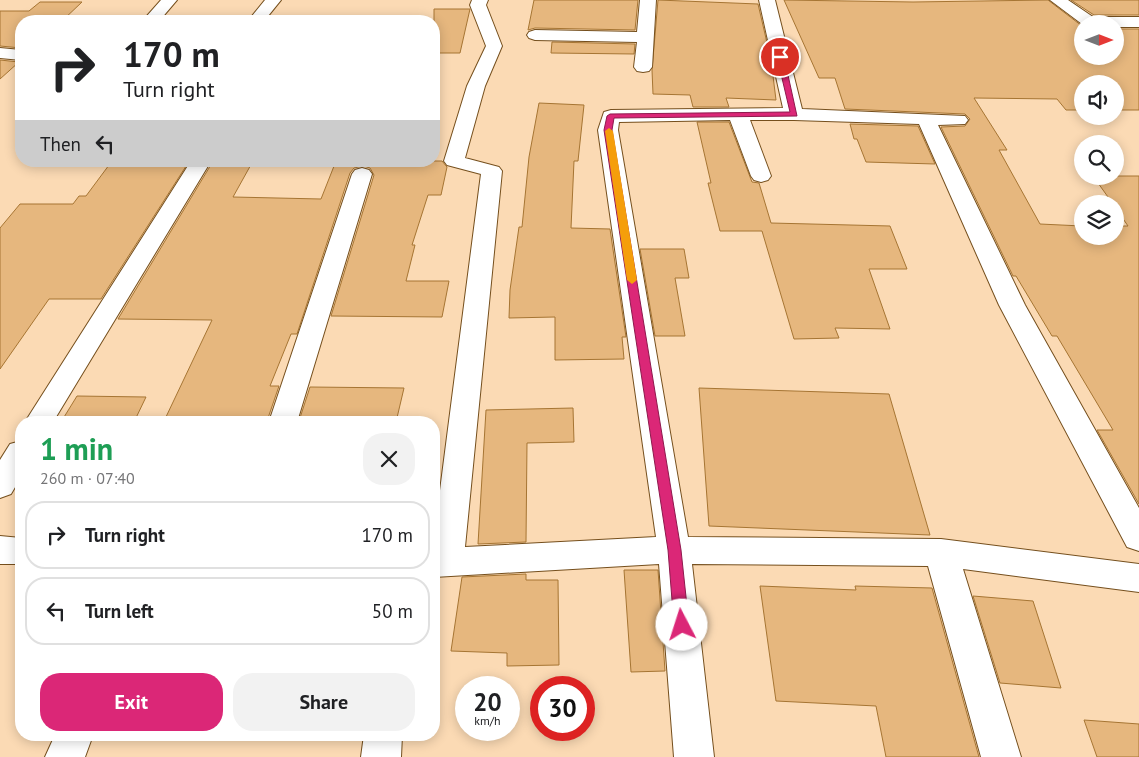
<!DOCTYPE html>
<meta charset="utf-8">
<style>
:root{--surface:#fff;--page:#f2f2f2;--text:#202124;--muted:#757577;--line:#e0e0e0;--accent:#db2777}
body{margin:0;font-family:"PT Sans",sans-serif;background:var(--page);color:var(--text);height:100vh;display:flex;flex-direction:column;font-size:19px;white-space:nowrap}
*{box-sizing:border-box;margin:0}
p{font-size:16px;color:var(--muted)}
.icon{flex:none;width:28px;height:28px;fill:none;stroke:currentColor;stroke-width:2;stroke-linecap:round;stroke-linejoin:round}
.map{position:relative;flex:1;overflow:hidden}
.details{position:absolute;left:15px;top:416px;width:425px;height:325px;display:flex;flex-direction:column;background:var(--surface);border-radius:20px;box-shadow:0 2px 12px #0003}
.details>*{flex:none}
.banner{position:absolute;left:15px;top:15px;width:425px;height:152px;border-radius:20px;box-shadow:0 2px 12px #0003;background:#fff;color:var(--text);overflow:hidden}
.needle{width:32px;rotate:90deg}
.tools{position:absolute;left:1074px;top:15px;display:grid;gap:10px}
.tools a{display:grid;place-items:center;width:50px;height:50px;border-radius:50%;background:var(--surface);box-shadow:0 2px 12px #0003;font-size:25px}
.speed{position:absolute;left:455px;top:676px;display:flex;gap:10px;font-size:25px;font-weight:700;text-align:center}
.speed>*{display:grid;place-content:center;width:65px;height:65px;border-radius:50%;background:var(--surface);box-shadow:0 2px 12px #0003;line-height:1}
.speed small{font-size:12px;font-weight:400}
.speed .limit{border:8px solid #d22;background:#fff;color:#111}
.pin{position:absolute;display:grid;place-items:center;width:42px;height:42px;color:#fff;margin:-21px;border:2px solid #fff;border-radius:50%;box-shadow:0 1px 5px #0007}
.me{position:absolute;width:55px;margin:-28px;rotate:355deg;stroke-linejoin:round;filter:drop-shadow(0 0 4px #0008)}
.turn{display:flex;align-items:center;gap:18px;height:105px;padding:0 25px;font-size:22px}
.turn .icon{width:65px;height:65px;stroke-width:2.5}
.turn b{display:block;font-size:35px;line-height:42px}
.then{display:flex;align-items:center;height:48px;padding:0 25px;background:#0003;gap:10px;font-size:19px}
.round{display:grid;place-items:center;flex:none;width:52px;height:52px;border-radius:20px;background:var(--page)}
.overview{display:flex;align-items:center;justify-content:space-between;height:85px;padding:0 25px}
h1{font-size:30px;font-weight:600;line-height:38px;color:#1e9e55}
.button{display:flex;gap:10px;margin-top:auto;padding:10px 25px}
.button a{flex:1;height:58px;border-radius:20px;background:var(--accent);color:#fff;font-size:20px;font-weight:600;line-height:58px;text-align:center}
.button a+a{background:var(--page);color:var(--text)}
ul{padding:0;list-style:none}
li{display:flex;align-items:center;gap:15px;height:68px;margin:0 10px 8px;padding:0 15px;border:2px solid var(--line);border-radius:20px}
li div{flex:1}
li b{display:block;font-size:19px}
li em{font-style:normal}
.map>svg:first-child{display:block}
</style>
<div class="map">
<svg width="1139" height="757" viewBox="0 0 1139 757">
<rect width="100%" height="100%" fill="#fbdab4"/>
<path fill="#e6b77e" stroke="#a67533" d="M534 0H638L635 30 535 28 528 30Z
M658 0 758 4 771 60 776 100 726 98 729 107H693L690 95 653 94 652 70Z
M784 0 913 2 1048 0 1082 26V56H1115V29H1139V110H1115V84H1082V110H1066L1057 99 974 98 1007 150H999L1040 224 1082 226V236H1115V226H1128L1115 207V204H1113L1093 176H1139V504L1097 430H1113L1057 336H1052L1016 276H1013L941 127 965 126 970 119 965 114 845 109 835 78H819Z
M1071 0H1139V15H1094Z
M40 2H82L62 21H21V48L0 46V11H29Z
M434 9H470L460 53H434Z
M552 42 635 44 634 54 551 53Z
M0 60 19 62 0 79Z
M539 103 584 105 578 161H574L571 228 610 229 626 337H622L624 359 555 360V317L509 318 510 290 519 227H522L529 157Z
M697 122H729L752 182 759 183 771 223 890 226 907 269H869L890 329 835 328 839 338 794 339 762 231H720L708 183H711Z
M850 124 918 126 935 164 866 162 857 139H854Z
M112 161 188 163 101 299H49L0 369V228L20 204H73L79 196H86Z
M218 161H253L233 197 321 199 336 161H442L447 167 441 195H428L412 245H415L406 281H449L442 317 331 316 374 175 370 168 363 166 354 168 350 173 297 334H291L270 386H279L267 421 165 419 212 320 118 319 212 163Z
M640 249H684L689 278H675L685 336H655Z
M310 387 404 388 396 422 299 421Z
M699 388 889 394 930 535 709 526Z
M77 396 146 397 134 422H61Z
M573 408 574 442 527 443 526 542 478 544 486 410Z
M624 570H658L665 671 631 672Z
M526 574V580H558L559 665 507 666V653L451 651 462 577Z
M760 586 856 590 855 586 932 588 979 757H886L876 706 776 701Z
M973 596 1033 601 1061 688 1000 683Z
M1084 720 1139 724V757H1097Z"/>
<g fill="none" stroke-linecap="round" stroke-linejoin="round">
<g stroke="#754f1d" stroke-width="2">
<path id="minor" d="M161 0H177L160 20H148L146 17Z
M265 0H281L264 21H248Z
M472 0H488L486 5 502 46 485 86 465 158 499 167 502 171 465 547 656 537 598 130 604 112 611 110 783 108 759 0H775L802 109 965 116 968 120 965 124 938 125 1025 305 1139 508V551L1127 547 999 305 919 124 794 120H750L771 176 768 180 761 182 754 180 751 176 730 120 619 122 618 130 688 537 941 539 1139 564V592L963 569 1021 757H981L928 566 692 564 714 757H674L659 564 434 577V537L481 174 447 165 444 161 467 86 486 46 470 5Z
M640 0H656L652 67 649 71 643 72 637 71 634 67 637 42 535 40 529 38 527 35 529 32 535 30 637 32Z
M1050 0H1068L1093 17H1139V27H1115V24H1082Z
M0 48 21 50V60L0 58Z
M191 161H211L53 422H25Z
M362 168 369 170 372 174 297 422H269L352 174 355 170Z
M21 441V477L11 494 0 498V460L10 444Z
M0 536 21 538V564H0Z
M55 735H93L85 757H45Z
M364 735H402L401 757H361Z"/>
</g>
<use href="#minor" fill="#fff" fill-rule="evenodd"/>
</g>
<path fill="#db2777" stroke="#8e194d" d="M780 55 784 57 797 116 614 118 612 130 681 550 689 625 687 630 682 631 676 630 674 625 668 550 604 130 607 116 610 114 790 112 777 57Z"/>
<path fill="#f59e0b" d="M609 128 613 131 637 280 632 284 627 280 605 131Z"/>
</svg>
<div class="tools">
<a><svg class="needle" viewBox="-14 -14 28 28"><path d="M0-13l5 13h-10z" fill="#e53935"/><path d="M0 13l5-13h-10z" fill="#757577"/></svg></a>
<a><svg class="icon" aria-label="sound" viewBox="0 0 24 24"><path d="M4 9h4l5-4v14l-5-4H4zM17 9q2 3 0 6"/></svg></a>
<a><svg class="icon" aria-label="search" viewBox="0 0 24 24"><circle cx="10" cy="10" r="6"/><path d="M15 15l6 6"/></svg></a>
<a><svg class="icon" aria-label="layers" viewBox="0 0 24 24"><path d="M12 4l9 5-9 5-9-5zM3 14l9 5 9-5"/></svg></a>
</div>
<div class="speed"><div>20<small>km/h</small></div><div class="limit">30</div></div>
<div class="pin" style="left:780px;top:57px;background:#d93025"><svg class="icon" aria-label="arrive" viewBox="0 0 24 24"><path d="M6 21V4h12l-3 4 3 4H6"/></svg></div>
<svg class="me" style="left:682px;top:625px" viewBox="-20 -20 40 40"><circle r="19" fill="#fff"/><path d="M0-13L10 11 0 6-10 11z" fill="#db2777"/></svg>
<div class="banner">
<div class="turn"><svg class="icon" aria-label="right" viewBox="0 0 24 24"><path d="M7 20v-9h11M14 6l5 5-5 5"/></svg><div><b>170 m</b>Turn right</div></div>
<div class="then">Then<svg class="icon" aria-label="left" viewBox="0 0 24 24"><path d="M17 20v-9H6M10 6l-5 5 5 5"/></svg></div>
</div>
<section class="details">
<div class="overview"><div><h1>1 min</h1><p>260 m · 07:40</p></div><a class="round"><svg class="icon" aria-label="close" viewBox="0 0 24 24"><path d="M6 6l12 12M18 6L6 18"/></svg></a></div>
<ul>
<li><svg class="icon" aria-label="right" viewBox="0 0 24 24"><path d="M7 20v-9h11M14 6l5 5-5 5"/></svg><div><b>Turn right</b></div><em>170 m</em></li>
<li><svg class="icon" aria-label="left" viewBox="0 0 24 24"><path d="M17 20v-9H6M10 6l-5 5 5 5"/></svg><div><b>Turn left</b></div><em>50 m</em></li>
</ul>
<div class="button"><a>Exit</a><a>Share</a></div>
</section>
</div>
